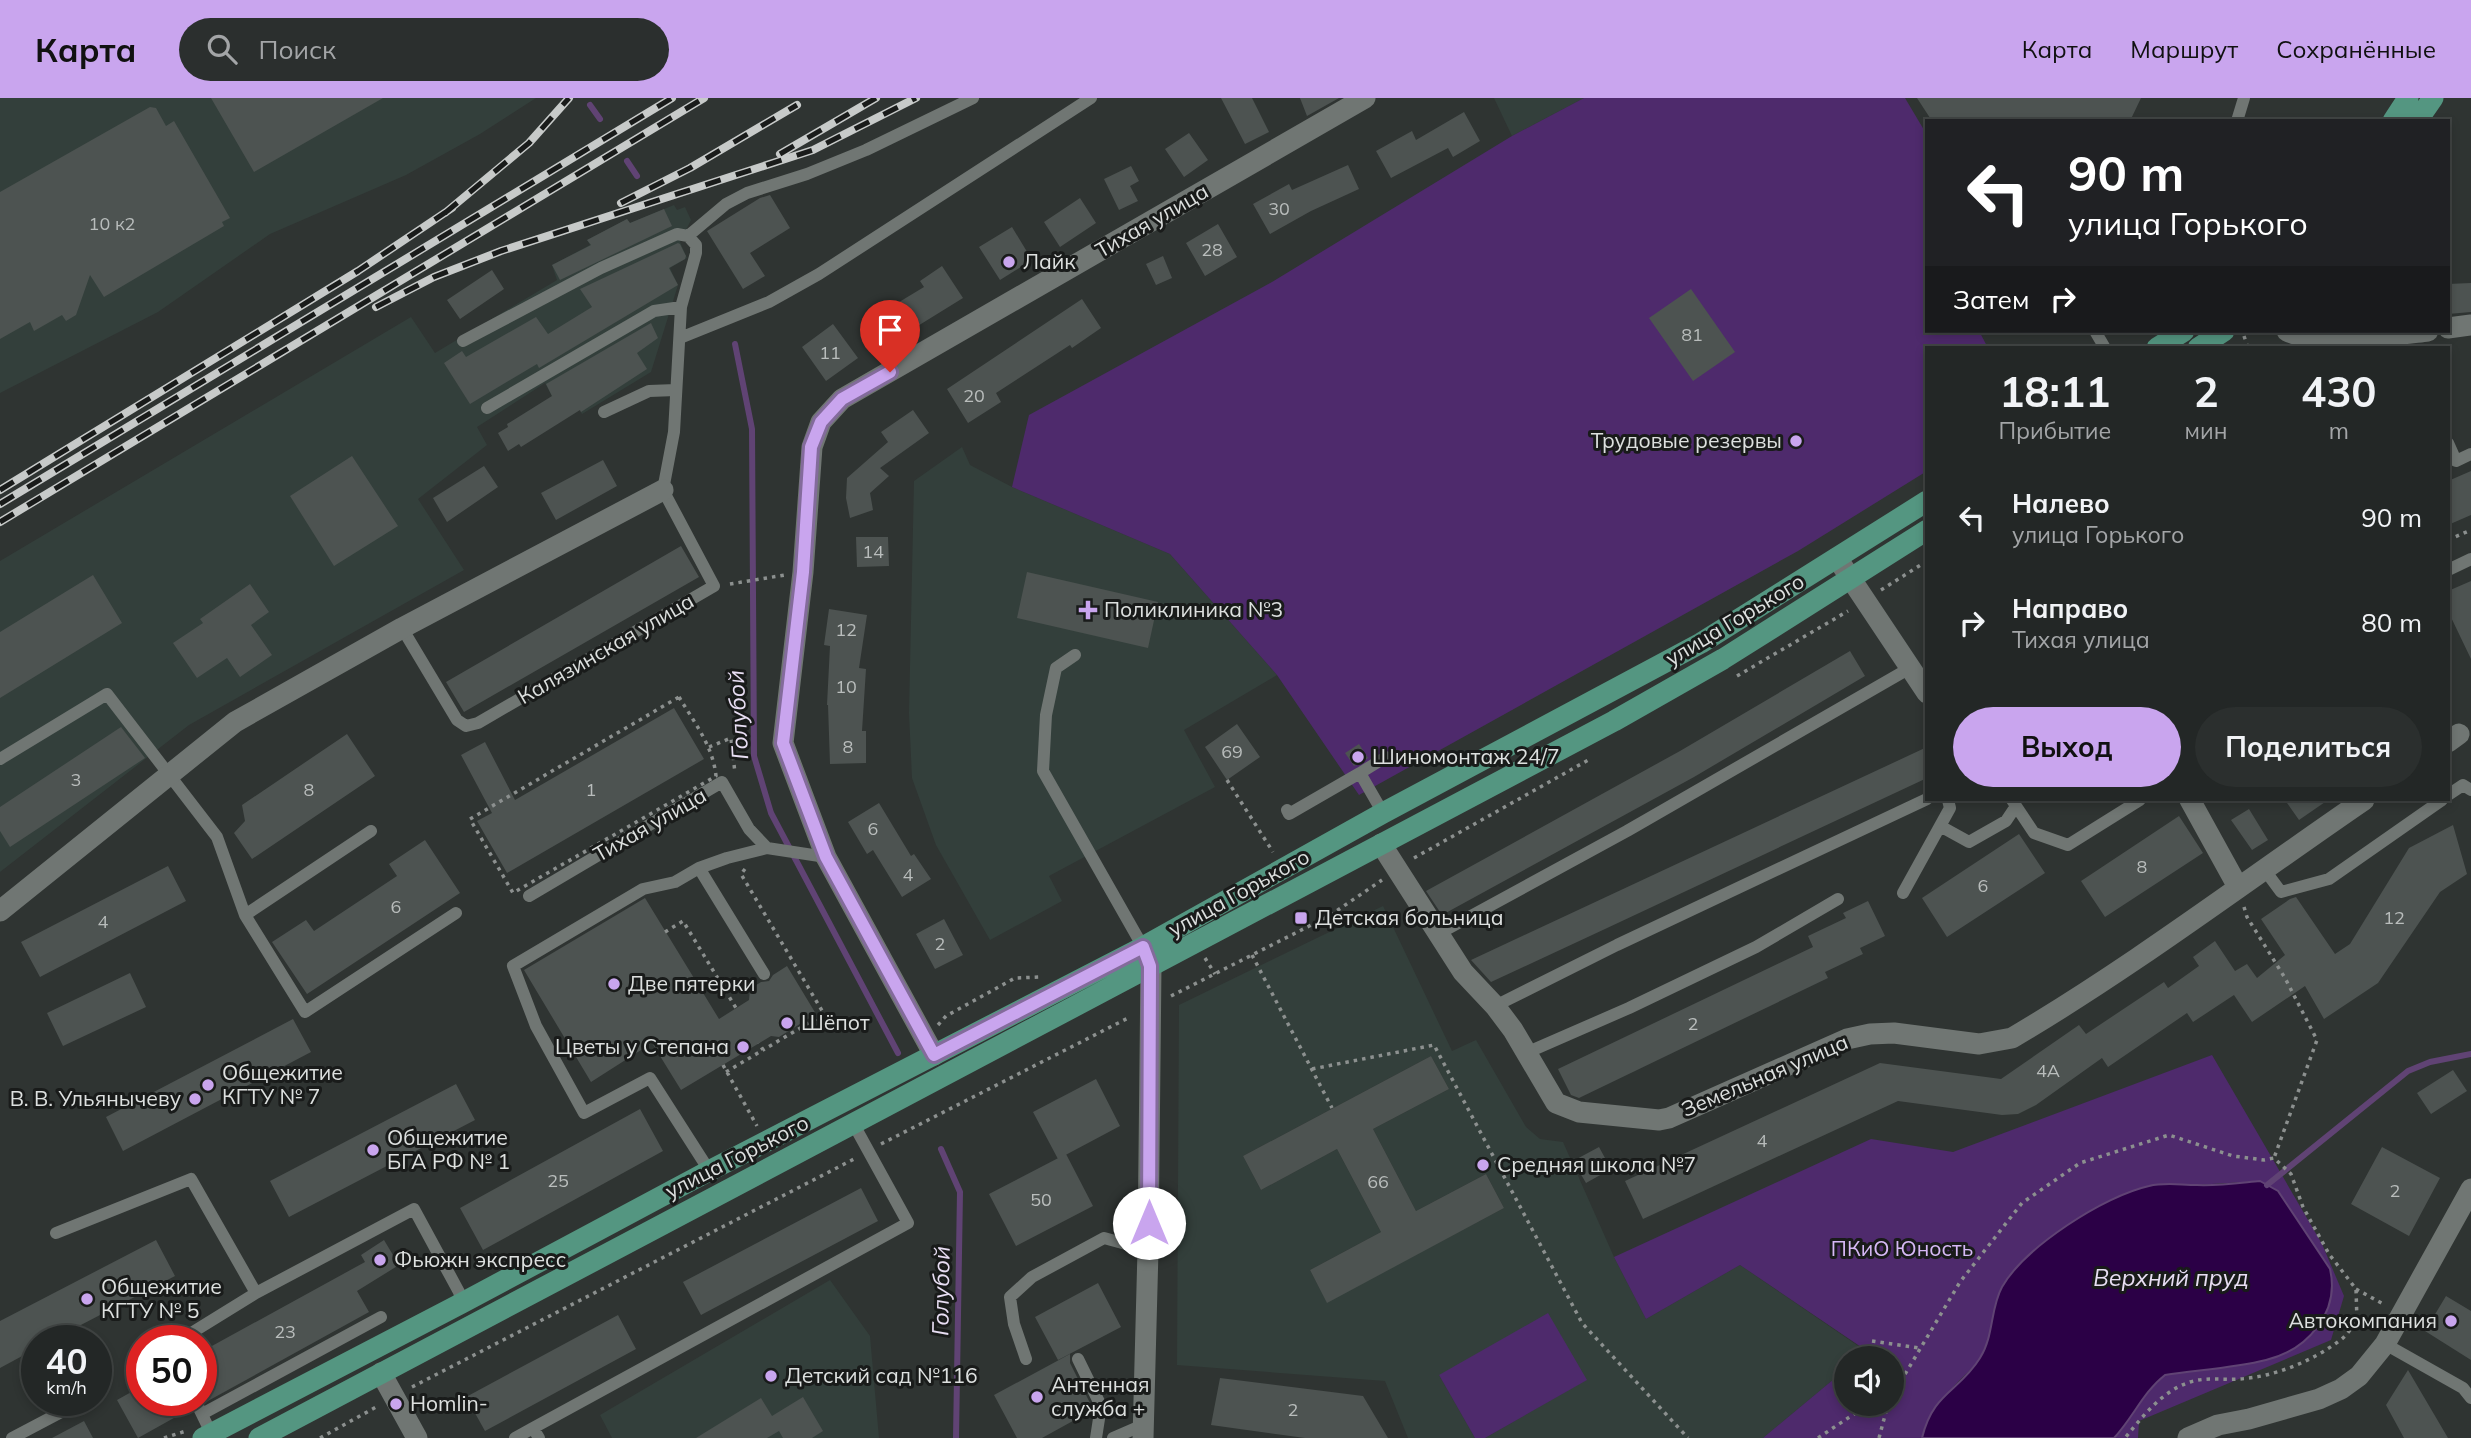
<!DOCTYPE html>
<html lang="ru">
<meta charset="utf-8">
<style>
:root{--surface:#232726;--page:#2b2f2e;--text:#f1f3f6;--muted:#a3a5a7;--line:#404443;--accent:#c9a5ee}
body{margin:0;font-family:Mulish,sans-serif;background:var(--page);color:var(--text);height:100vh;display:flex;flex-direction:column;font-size:26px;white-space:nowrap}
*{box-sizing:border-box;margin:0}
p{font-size:23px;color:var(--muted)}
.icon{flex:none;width:38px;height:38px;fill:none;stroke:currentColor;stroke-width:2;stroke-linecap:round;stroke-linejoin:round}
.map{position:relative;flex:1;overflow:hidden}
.side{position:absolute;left:1925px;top:248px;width:525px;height:455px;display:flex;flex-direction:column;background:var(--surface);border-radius:0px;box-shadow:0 4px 10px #0003,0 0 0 2px var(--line)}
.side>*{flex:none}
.top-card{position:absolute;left:1925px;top:21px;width:525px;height:214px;border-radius:0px;box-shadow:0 4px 10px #0003,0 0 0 2px var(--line);background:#202124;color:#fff;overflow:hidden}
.fabs{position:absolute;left:1834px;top:1248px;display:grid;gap:14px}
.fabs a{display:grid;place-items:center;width:70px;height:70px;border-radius:50%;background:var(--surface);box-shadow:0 4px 10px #0003,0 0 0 2px var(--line);font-size:35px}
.speed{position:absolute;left:21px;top:1227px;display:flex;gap:14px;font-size:35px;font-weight:700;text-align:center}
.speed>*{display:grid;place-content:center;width:91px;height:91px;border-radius:50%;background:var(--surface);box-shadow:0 4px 10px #0003,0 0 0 2px var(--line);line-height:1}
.speed small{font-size:18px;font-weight:400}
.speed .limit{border:10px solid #d22;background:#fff;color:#111}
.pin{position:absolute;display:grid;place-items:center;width:60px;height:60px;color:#fff;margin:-72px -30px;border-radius:50% 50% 50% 0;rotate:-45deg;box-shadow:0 0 7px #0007}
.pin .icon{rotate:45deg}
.me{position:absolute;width:77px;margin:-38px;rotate:0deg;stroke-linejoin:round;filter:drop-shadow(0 0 5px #0008)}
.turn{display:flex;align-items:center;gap:24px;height:147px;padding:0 28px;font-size:32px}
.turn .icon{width:91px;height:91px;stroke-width:2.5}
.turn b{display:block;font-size:49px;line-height:60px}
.then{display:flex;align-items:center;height:66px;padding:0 28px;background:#0003;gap:14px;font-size:26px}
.eta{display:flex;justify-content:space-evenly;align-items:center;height:119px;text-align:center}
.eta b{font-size:42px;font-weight:700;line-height:49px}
.action{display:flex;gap:14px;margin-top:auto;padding:14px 28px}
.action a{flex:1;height:80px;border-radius:42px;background:var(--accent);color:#111;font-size:28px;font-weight:700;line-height:80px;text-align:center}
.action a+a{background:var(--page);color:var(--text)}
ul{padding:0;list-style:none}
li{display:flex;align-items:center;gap:21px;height:105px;padding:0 28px}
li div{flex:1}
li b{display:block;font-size:26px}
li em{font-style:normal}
header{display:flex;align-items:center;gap:42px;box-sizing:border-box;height:98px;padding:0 35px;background:var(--accent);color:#111}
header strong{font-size:33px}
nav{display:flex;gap:38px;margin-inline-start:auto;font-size:24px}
.search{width:490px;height:63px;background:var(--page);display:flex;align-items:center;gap:18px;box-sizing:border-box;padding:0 24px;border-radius:38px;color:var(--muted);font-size:26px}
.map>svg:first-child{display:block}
</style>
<header>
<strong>Карта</strong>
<div class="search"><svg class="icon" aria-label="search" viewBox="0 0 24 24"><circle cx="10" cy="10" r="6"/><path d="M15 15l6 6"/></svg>Поиск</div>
<nav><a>Карта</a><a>Маршрут</a><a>Сохранённые</a></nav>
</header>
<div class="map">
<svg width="2471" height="1340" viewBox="0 0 2471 1340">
<rect width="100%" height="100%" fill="#2f3432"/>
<path fill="#333f3b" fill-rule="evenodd" d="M0 0H536L480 36 406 77 270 136 158 214 0 295Z
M1494 0H1584L1512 38Z
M674 107 677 112 685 109 691 122 680 144 687 160 670 170 678 187 651 274 582 316 569 294 554 302 545 285 477 329 487 347 418 401 464 472 189 627 0 774V463L411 219 435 255 557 182 552 167 590 147 587 142 627 121 630 125Z
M962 349 970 367 1012 389 1170 456 1277 577 1184 632 1215 689 1049 778 1062 803 990 842 936 747 912 680 909 615 914 383Z
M1383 808 1452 953 1476 942 1526 1029 1540 1041 1563 1044 1614 1159 1646 1221 1740 1167 1867 1254 1860 1260H1846V1271L1763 1340H1485L1586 1282 1439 1277 1475 1340H1408L1385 1283 1177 1267 1179 907ZM1431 958 1449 991 1373 1031 1416 1113 1486 1076 1504 1110 1327 1204 1310 1172 1381 1134 1337 1051 1261 1092 1243 1058Z
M830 1182 870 1238 879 1340H612L600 1317Z"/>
<path fill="#4e2a6c" d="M1584 0H1905L1927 37V233H1979L1988 250H1927V373L1798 453 1359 697 1277 577 1170 456 1012 389 1029 317 1272 184 1512 38Z
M2212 957 2322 1146 2344 1198 2331 1242 2139 1323 2138 1340H2114C2133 1320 2144 1294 2165 1277L2266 1262 2330 1171 2278 1093 2260 1083 2196 1087 1995 1211C1992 1228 1990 1244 1981 1259 1973 1271 1963 1278 1954 1288 1942 1302 1926 1322 1922 1340H1763L1846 1271V1306H1892V1260H1860L1867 1253 1740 1167 1646 1221 1614 1159 1871 1041 1953 1054Z
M1548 1215 1587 1282 1485 1340H1475L1439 1277Z"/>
<path fill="#2b0046" stroke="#604374" stroke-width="2" d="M2260 1083 2278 1093 2330 1171C2340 1214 2308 1252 2266 1262 2234 1270 2198 1272 2165 1277 2143 1294 2133 1320 2114 1340H1922C1933 1294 1959 1294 1980 1260 1994 1238 1990 1211 2002 1189 2025 1149 2104 1098 2149 1088 2165 1084 2180 1087 2197 1087 2218 1088 2239 1085 2260 1083Z"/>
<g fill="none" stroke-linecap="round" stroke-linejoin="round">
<path stroke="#604374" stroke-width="6" d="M590 7 600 21
M627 63 637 78
M735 246 752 331 754 658 771 715 898 955
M941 1051 960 1094 956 1340
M2267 1087 2408 973 2430 964 2471 956"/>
</g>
<path fill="#4d5351" d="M211 0H383L254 74Z
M1221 0H1252L1269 34 1245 46Z
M1300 0H1339L1307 18Z
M1917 0H2141L2130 23H1932Z
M150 9 156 10 166 28 174 23 230 120 222 124 224 128 104 199 90 177 76 217 66 223 62 217 34 233 30 224 0 241V94Z
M1464 14 1480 43 1453 59 1448 50 1391 80 1376 53 1412 33 1416 42Z
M1189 35 1208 62 1184 79 1165 51Z
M1348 67 1359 91 1311 113 1270 136 1253 106 1289 86 1292 92Z
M1131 68 1139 83 1130 88 1138 103 1119 112 1104 81Z
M770 97 790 130 750 155 765 178 743 191 707 133 760 100Z
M1080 100 1096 125 1060 149 1044 124Z
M664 111 672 128 560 182 552 167 591 147 587 142 627 121 630 125Z
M1218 126 1237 159 1205 178 1186 145Z
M1012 129 1032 162 1000 182 979 149Z
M678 145 680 146 686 158 685 161 669 170 678 187 539 270 537 266 470 306 444 265 462 253 466 259 536 219 548 236 592 209 580 191Z
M1163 158 1172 180 1156 187 1146 166Z
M942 168 963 200 887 247 871 221 924 189 920 183Z
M492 172 504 191 460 221 447 202Z
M2471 185V214L2448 216V186Z
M1691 191 1735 254 1693 283 1649 220Z
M1082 201 1101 230 1072 250 1070 247 996 295 1001 304 968 325 947 291Z
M651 225 658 240 637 255 647 271 581 314 580 312 521 349 519 346 508 353 498 335 508 329 507 326 552 298 546 286Z
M833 226 858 260 826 283 802 249Z
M913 312 929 335 880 370 889 378 870 395 873 412 850 420 846 400 847 380 888 344 881 334Z
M352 358 398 428 334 468 290 398Z
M603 362 617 388 556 422 541 395Z
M484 368 498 389 447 424 433 400Z
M2471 373V417L2448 427V383Z
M856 439H888L889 468 857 469Z
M681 448 699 479 464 614 446 584Z
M1027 474 1158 504 1148 550 1017 520Z
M93 477 122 525 0 600V534Z
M2471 483V561L2448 513V493Z
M250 486 269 514 251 527 272 557 240 579 227 560 197 580 173 545 203 525 200 521Z
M829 511 867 517 859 570 866 571 862 633H866V665L830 666 828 607H827L830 548 824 547Z
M1850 553 1865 578 1694 679 1442 817 1426 793 1680 653Z
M674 610 704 661 507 775 477 723 492 715 461 657 485 644 515 702Z
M1237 626 1260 659 1227 682 1205 649Z
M121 629 145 660 10 749 0 733V709Z
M347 636 375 678 252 761 234 735 245 723 242 707Z
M1359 646 1368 660 1354 668 1345 655Z
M1927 649V680L1605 831 1491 884 1471 862Z
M2285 702H2328L2299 722Z
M879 705 911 758 914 756 931 781 902 799 873 752 867 756 848 724Z
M2249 711 2268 742 2252 752 2231 722Z
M2179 718 2203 755 2105 819 2081 783Z
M2453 727 2467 776 2440 794 2378 885 2324 921 2305 888 2252 924 2234 897 2193 924 2187 915 2108 969 2102 960 2036 1007 2018 1016 2002 1017 1898 1003 1643 1121 1625 1083 1880 965 2001 981 2079 927 2086 936 2164 884 2168 890 2199 868 2193 859 2215 843 2235 873 2247 866 2257 880 2285 857 2261 821 2290 801 2296 799 2335 856 2350 846 2409 750Z
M2019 736 2045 775 1947 839 1922 800Z
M425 742 460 795 307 896 272 844 306 822 314 833 397 778 389 766Z
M168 768 186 803 40 879 21 844Z
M645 800 719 921 749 902 750 891 761 884 769 883 773 877 787 868 816 916 779 939 771 938 681 992 652 945 591 984 524 872Z
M1868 803 1885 838 1860 850 1863 856 1825 874 1828 880 1579 1000 1571 997 1558 971 1813 849 1808 838 1846 820 1843 815Z
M944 821 963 857 935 871 916 836Z
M130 875 146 909 63 948 47 915Z
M293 921 311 954 123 1053 106 1019Z
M1431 958 1449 991 1373 1031 1416 1113 1486 1076 1504 1110 1327 1205 1310 1172 1381 1134 1337 1051 1261 1092 1243 1058Z
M2453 972 2467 993 2431 1016 2417 995Z
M1096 981 1120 1028 1058 1061 1033 1014Z
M456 986 475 1022 289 1119 270 1083Z
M640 1011 663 1053 483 1152 460 1110Z
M1599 1049 1611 1071 1586 1085 1573 1063Z
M2382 1049 2440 1080 2409 1138 2351 1106Z
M1066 1056 1093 1108 1016 1148 989 1096Z
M861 1090 878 1123 701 1217 683 1184Z
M156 1142 175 1178 52 1242H37V1250L0 1270V1223Z
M384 1142 399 1167 357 1193 369 1214 206 1304 201 1296V1254L365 1164 361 1157Z
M1098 1185 1121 1229 1058 1262 1035 1219Z
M2446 1198 2471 1213V1262L2425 1233Z
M618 1217 636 1251 485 1333 466 1299Z
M1070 1256V1265L1092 1309 1091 1313 1042 1340H1017L994 1297Z
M2408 1272 2448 1340H2404L2386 1307Z
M1220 1280 1363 1298 1388 1340H1305L1211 1327Z
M142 1288V1302H173L181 1316 138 1340 117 1302Z
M803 1299 823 1333 812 1340H783L779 1333 767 1340H696L761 1300 772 1318Z
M84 1323 93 1340H52Z"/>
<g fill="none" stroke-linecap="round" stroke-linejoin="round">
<path stroke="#8c908f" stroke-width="3.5" stroke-dasharray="3.5 5" stroke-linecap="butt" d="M2244 238 2248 250
M2448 442 2471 432
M730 486 785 477
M1881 492 1927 463
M1737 578 1848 513
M679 599C694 624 713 648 716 678L513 795 470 721Z
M709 649 731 640 735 675
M1227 682 1273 754
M1414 760 1590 661
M745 771 741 776 824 916 763 952
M2244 809 2247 819 2285 880 2317 942 2274 1060
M665 834 683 823 736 910
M1252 857 1332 1010
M1205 860 1215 876
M1171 898 1329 818 1382 782
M938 927 946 918 1015 880 1039 879
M723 967 757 1028
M1312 971 1434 947 1582 1225 1688 1340
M726 974 763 952 759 945
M881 1046 1130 919
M2356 1191 2385 1207
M1872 1243 1919 1250
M412 1289 856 1060
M1892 1298 1960 1184 2022 1105 2080 1065 2169 1037 2233 1058 2264 1062 2274 1060 2291 1076 2303 1109 2329 1156 2356 1191 2357 1223C2351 1230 2346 1239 2339 1243 2311 1264 2273 1279 2239 1281 2222 1282 2206 1279 2190 1284 2162 1293 2143 1318 2125 1340
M164 1340 186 1333
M320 1340 378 1308
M1818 1340 1869 1306
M1879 1340 1888 1306"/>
<path stroke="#707673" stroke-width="12" d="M2237 23 2244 0
M688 138 726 106 747 95 807 76 866 52 973 0
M2095 233 2105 250
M680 240 769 204 819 176 1091 0
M487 310 654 213 681 209
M604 314 649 293 676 292
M2448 345 2456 363 2471 356
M2448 472 2471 461
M402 530 457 622 466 628 478 625 714 488 663 392 674 334 681 209 696 155V147L688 138 677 136 601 170 463 243
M1075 557 1056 570 1046 617 1043 673 1143 849
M0 661 107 596 217 739 245 817 305 914 456 815
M2448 697 2463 687 2471 692
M2012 702 2034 735 2068 747 2140 702
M1287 712 1289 716 1360 675
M1383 715 1360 675 1386 659
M1940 728 1969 744 2006 723 2016 708
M699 770 764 876
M2264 771 2281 794 2329 781 2442 702
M1903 795 1950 710 1948 702
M529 798 722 684 749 731 767 750 826 759
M245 817 371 733
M1438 836 1627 733 1910 570
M1495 908 1617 847 1927 701
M1526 955 1629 910 1756 849 1838 801
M707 1074 705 1066 650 980 584 1015 536 928 513 868 643 791 675 784 699 770 727 760 767 750
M56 1135 191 1081 256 1195 180 1242
M256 1195 414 1111 459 1194 462 1205
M2385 1246 2463 1290 2471 1300
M1026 1261 1014 1226 1010 1199 1032 1179 1104 1140 1148 1152
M1078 1261 1101 1308 1096 1340
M195 1302 211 1335
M202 1316 381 1219
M533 1330 908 1125 853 1025
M12 1340 69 1310
M515 1340 533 1330 539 1340
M1113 1340 1143 1327"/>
<path stroke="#707673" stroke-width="21" d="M1837 460 1927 595
M2448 644 2459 636
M2190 702 2238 789
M1381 746 1463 874 1495 908 1513 932 1556 1005 1579 1014 1659 1022 1669 1020 1847 941 1870 936 1894 935 1979 946 2012 940C2134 868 2247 782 2364 702
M0 813 235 624 402 530 663 392
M934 957 826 759 783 645 803 474 812 349 821 324 842 301 1365 0
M381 1275 417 1340
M2188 1340 2218 1327 2249 1321 2319 1301 2341 1291 2359 1278 2385 1246 2471 1091"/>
<path stroke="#707673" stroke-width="21" d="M2448 230 2471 227
M2287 233C2318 248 2393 237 2428 233
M1143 1340 1148 1152 1151 868 1145 853"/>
<path stroke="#549681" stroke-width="21" d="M2393 23 2408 0
M2417 23 2433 0
M2157 250 2184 233
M2198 250 2224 233
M203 1340 462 1205 707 1074 1143 849 1383 715 1701 545 1927 403
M259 1340 1614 623 1723 561 1927 432"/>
<g stroke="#c7cac9" stroke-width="8">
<path id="rail" d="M780 56 876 0
M621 105 690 70 797 7
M445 115 529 45 569 0
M376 209 434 179 501 153 813 52 916 0
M0 392 358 173 452 110
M0 406 672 0
M0 424 704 0"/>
</g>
<use href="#rail" stroke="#191b1a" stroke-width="5" stroke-dasharray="16" stroke-linecap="butt"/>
</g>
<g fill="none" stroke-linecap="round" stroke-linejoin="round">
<g stroke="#836b9b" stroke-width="18">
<path id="route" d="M890 274 842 301 821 324 811 349 803 474 783 645 826 759 934 957 1143 849 1150 868 1149 1125"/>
</g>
<use href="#route" stroke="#c9a5ee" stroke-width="12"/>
</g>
<g fill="#c9a5ee" stroke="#191b1a" stroke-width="2.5">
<circle cx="1009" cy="164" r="7"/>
<circle cx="1796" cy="343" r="7"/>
<path d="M1084.5 501.5h7v7h7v7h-7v7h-7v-7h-7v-7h7z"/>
<circle cx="1358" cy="659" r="7"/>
<rect x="1294" y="813" width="14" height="14" rx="3.5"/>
<circle cx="614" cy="886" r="7"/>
<circle cx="787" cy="925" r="7"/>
<circle cx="743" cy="949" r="7"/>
<circle cx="208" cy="987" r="7"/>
<circle cx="195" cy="1001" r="7"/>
<circle cx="373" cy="1052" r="7"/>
<circle cx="1483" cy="1067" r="7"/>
<circle cx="380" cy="1162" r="7"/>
<circle cx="87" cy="1201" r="7"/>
<circle cx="2451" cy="1223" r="7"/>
<circle cx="771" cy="1278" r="7"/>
<circle cx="1037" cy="1299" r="7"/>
<circle cx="396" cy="1306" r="7"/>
</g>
<g text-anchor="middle" stroke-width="6" stroke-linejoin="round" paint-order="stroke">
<g font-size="18" fill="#b9bdbc">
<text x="1279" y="117">30</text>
<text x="112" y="132">10 к2</text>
<text x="1212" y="158">28</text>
<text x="1692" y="243">81</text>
<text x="830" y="261">11</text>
<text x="974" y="304">20</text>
<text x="873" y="460">14</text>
<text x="846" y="538">12</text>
<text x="846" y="595">10</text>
<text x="848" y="655">8</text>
<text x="1232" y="660">69</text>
<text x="76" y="688">3</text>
<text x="309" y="698">8</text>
<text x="591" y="698">1</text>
<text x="873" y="737">6</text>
<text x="2142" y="775">8</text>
<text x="908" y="783">4</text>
<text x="1983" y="794">6</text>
<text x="396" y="815">6</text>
<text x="2394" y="826">12</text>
<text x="103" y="830">4</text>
<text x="940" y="852">2</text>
<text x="1693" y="932">2</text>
<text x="2048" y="979">4А</text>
<text x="1762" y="1049">4</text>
<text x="558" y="1089">25</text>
<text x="1378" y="1090">66</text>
<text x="2395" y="1099">2</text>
<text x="1041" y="1108">50</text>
<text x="285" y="1240">23</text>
<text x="1293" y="1318">2</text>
</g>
<g font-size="21" fill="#dde0df" stroke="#191b1a">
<text transform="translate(1152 123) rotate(-30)" y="7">Тихая улица</text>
<text transform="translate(1735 522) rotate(-31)" y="7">улица Горького</text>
<text transform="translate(606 551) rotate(-30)" y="7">Калязинская улица</text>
<text transform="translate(650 727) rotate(-30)" y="7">Тихая улица</text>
<text transform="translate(1239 795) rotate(-29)" y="7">улица Горького</text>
<text transform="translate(1765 978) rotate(-23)" y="7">Земельная улица</text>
<text transform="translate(737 1059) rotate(-27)" y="7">улица Горького</text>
</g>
<g font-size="21" fill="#dde0df" stroke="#191b1a" text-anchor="start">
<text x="1023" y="171">Лайк</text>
<text x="1782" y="350" text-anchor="end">Трудовые резервы</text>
<text x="1104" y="519">Поликлиника №3</text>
<text x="1372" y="666">Шиномонтаж 24/7</text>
<text x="1315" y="827">Детская больница</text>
<text x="628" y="893">Две пятерки</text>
<text x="801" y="932">Шёпот</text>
<text x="729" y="956" text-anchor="end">Цветы у Степана</text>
<text x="222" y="982">Общежитие<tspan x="222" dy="24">КГТУ № 7</tspan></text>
<text x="181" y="1008" text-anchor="end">В. В. Ульянычеву</text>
<text x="387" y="1047">Общежитие<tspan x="387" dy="24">БГА РФ № 1</tspan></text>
<text x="1497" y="1074">Средняя школа №7</text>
<text x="394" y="1169">Фьюжн экспресс</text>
<text x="101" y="1196">Общежитие<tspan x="101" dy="24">КГТУ № 5</tspan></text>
<text x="2437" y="1230" text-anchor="end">Автокомпания</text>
<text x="785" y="1285">Детский сад №116</text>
<text x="1051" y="1294">Антенная<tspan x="1051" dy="24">служба +</tspan></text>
<text x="410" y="1313">Homlin-</text>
</g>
<g font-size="21" fill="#d6b8f5" stroke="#191b1a">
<text x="1902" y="1158">ПКиО Юность</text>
</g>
<g font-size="23" font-style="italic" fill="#e8def3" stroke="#191b1a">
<text transform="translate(738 617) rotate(-93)" y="8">Голубой</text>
<text x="2171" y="1188">Верхний пруд</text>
<text transform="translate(941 1193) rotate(-89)" y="8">Голубой</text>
</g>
</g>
</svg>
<div class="fabs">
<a><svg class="icon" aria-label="sound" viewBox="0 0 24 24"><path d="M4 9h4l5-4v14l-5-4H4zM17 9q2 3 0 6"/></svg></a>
</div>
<div class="speed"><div>40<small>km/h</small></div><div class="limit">50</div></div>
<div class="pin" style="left:890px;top:274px;background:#d93025"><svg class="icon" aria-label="arrive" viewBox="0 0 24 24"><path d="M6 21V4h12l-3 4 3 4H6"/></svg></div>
<svg class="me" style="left:1149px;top:1125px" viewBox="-20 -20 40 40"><circle r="19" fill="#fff"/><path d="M0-13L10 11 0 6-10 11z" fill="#c9a5ee"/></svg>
<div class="top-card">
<div class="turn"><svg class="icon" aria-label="left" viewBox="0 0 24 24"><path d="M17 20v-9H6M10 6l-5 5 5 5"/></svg><div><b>90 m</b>улица Горького</div></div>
<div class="then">Затем<svg class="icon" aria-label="right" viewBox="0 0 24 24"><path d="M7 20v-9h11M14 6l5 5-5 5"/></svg></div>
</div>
<section class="side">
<div class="eta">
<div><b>18:11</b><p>Прибытие</p></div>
<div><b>2</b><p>мин</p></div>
<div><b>430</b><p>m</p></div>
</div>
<ul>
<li><svg class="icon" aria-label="left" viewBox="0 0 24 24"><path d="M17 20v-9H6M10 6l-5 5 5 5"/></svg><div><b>Налево</b><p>улица Горького</p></div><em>90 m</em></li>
<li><svg class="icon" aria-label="right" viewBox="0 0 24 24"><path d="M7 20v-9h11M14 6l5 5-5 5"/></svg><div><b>Направо</b><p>Тихая улица</p></div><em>80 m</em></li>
</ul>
<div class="action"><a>Выход</a><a>Поделиться</a></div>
</section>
</div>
